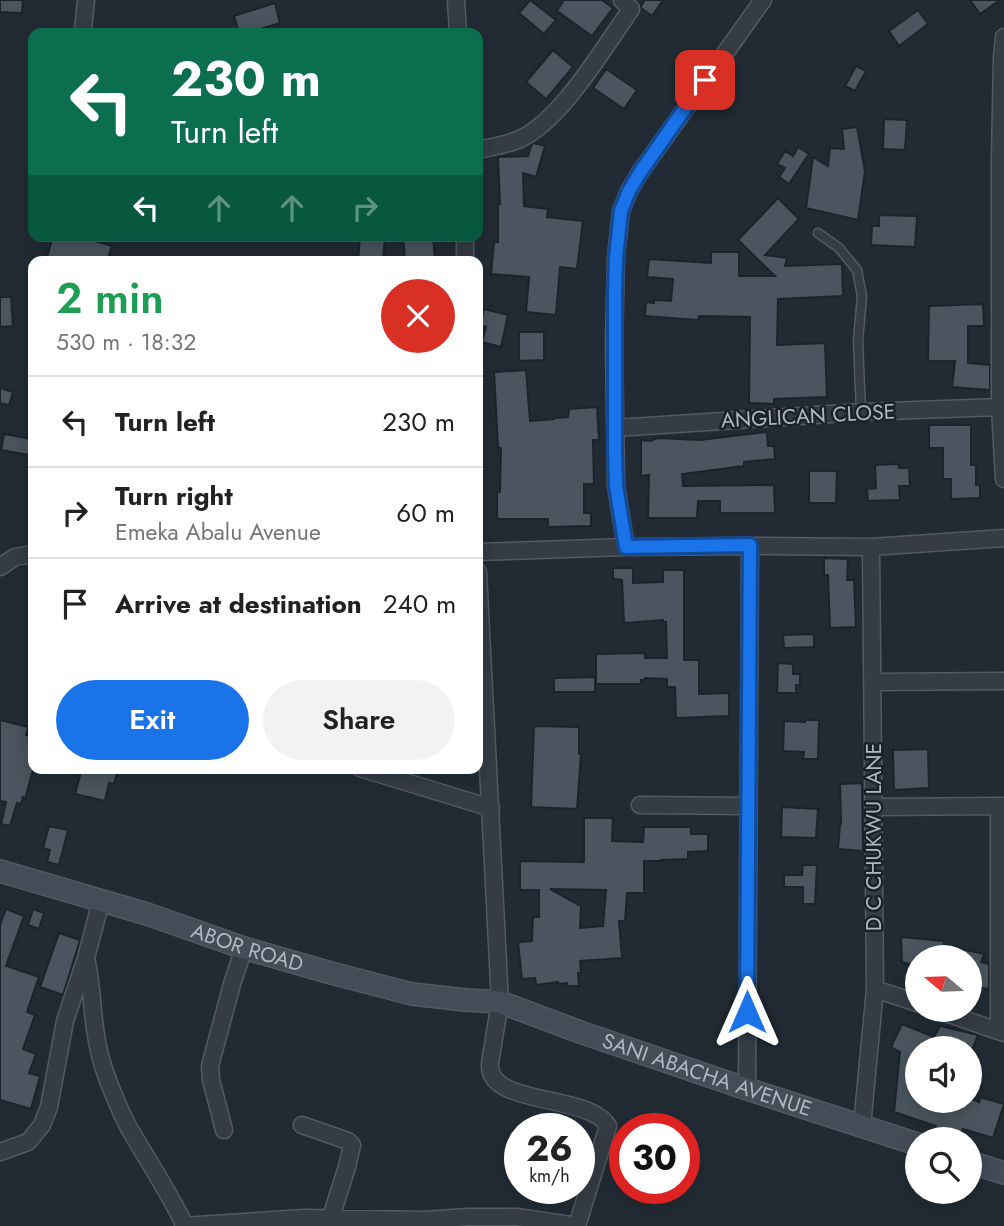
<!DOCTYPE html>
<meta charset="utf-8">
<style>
:root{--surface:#fff;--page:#f2f2f2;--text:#222;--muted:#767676;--line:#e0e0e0;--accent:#1a73e8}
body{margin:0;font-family:Jost,sans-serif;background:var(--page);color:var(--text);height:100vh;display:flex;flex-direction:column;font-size:26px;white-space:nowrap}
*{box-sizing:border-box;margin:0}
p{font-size:23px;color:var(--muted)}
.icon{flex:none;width:38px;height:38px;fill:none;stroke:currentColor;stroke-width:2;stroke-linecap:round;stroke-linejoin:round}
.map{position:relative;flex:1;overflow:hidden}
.sheet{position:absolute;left:28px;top:256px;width:455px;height:518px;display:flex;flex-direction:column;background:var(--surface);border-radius:14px;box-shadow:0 4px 18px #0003}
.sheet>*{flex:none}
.hud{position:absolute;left:28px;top:28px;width:455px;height:214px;border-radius:14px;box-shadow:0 4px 18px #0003;background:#0b6e4f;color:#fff;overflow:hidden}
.needle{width:46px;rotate:289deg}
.fabs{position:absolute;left:905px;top:945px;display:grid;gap:14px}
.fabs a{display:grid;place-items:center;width:77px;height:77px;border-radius:50%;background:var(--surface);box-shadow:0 4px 18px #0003;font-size:35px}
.speed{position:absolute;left:504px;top:1113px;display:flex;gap:14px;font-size:35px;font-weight:700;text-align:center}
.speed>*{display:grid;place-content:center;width:91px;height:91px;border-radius:50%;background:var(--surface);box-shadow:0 4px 18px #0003;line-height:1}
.speed small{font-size:18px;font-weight:400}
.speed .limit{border:10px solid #d22;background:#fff;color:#111}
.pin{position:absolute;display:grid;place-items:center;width:60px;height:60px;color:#fff;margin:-30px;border-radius:14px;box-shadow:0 4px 10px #0006}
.me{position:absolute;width:77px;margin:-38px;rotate:0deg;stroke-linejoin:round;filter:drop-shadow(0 0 5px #0008)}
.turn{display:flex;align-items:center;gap:24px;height:147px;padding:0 28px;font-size:32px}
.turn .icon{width:91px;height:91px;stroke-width:2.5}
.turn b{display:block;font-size:49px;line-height:60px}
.lanes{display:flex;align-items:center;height:66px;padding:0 28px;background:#0003;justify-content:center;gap:35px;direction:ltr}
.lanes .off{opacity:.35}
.round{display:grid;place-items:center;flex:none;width:74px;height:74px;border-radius:37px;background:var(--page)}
.overview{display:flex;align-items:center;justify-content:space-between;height:119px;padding:0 28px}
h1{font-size:42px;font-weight:600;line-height:52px;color:#1e9e55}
.primary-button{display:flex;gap:14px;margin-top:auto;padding:14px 28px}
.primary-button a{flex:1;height:80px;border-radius:42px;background:var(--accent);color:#fff;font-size:28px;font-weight:600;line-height:80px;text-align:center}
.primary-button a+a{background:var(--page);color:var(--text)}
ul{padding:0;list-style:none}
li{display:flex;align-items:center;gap:21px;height:91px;padding:0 28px;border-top:2px solid var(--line)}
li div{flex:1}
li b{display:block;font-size:26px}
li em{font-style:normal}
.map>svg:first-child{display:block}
</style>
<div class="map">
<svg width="1004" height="1226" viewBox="0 0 1004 1226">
<rect width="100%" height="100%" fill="#222b34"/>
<path fill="#4a555f" stroke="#1c232b" stroke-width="2" fill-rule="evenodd" d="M0 0H23L22 13 0 12Z
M530 0 556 20 544 34 519 13Z
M564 0H602L613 8 592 36 557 11Z
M645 0H663L652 16 641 8V6Z
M970 0H1000L980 14Z
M275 3 280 23 248 33H239L234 16Z
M918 10 928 24 899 46 889 31Z
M553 50 573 67 546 99 526 82Z
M856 66 866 71 855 91 845 86Z
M606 69 637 90 624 109 593 88Z
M884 119 907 120 905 150 883 149Z
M857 127 865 171 858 220 806 208 813 157 828 166 830 148 844 149 842 129Z
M534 143 545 146 536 177 523 173 524 206 548 209 547 217 583 221 577 269 560 267 556 315 526 312 529 277 491 274 494 242H498V204H500L498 157 528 156 532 144Z
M798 147 809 154 789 184 779 177 785 168 777 164 785 151 793 156Z
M778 198 799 219 765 255 787 258 785 266 842 264 843 296 778 299 777 345 825 343 827 397 774 399V404L749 403 750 317 699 316 698 320 645 316 646 302 654 303V300L671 301 673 279 647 277 649 259 711 263V252H739V276H775L738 240Z
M879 215 917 216 915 247 871 245 872 226H879Z
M53 236H78L112 246 107 261H46Z
M360 236H385L383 261H358Z
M403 236H433L435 261H405Z
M0 297H11L13 326 0 327Z
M983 304 984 326H968V363L990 365V390L952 387 955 361H928L929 306Z
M484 309 508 315 501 347 482 342 486 327 480 325Z
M519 332H544V360L519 361Z
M526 370 530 421 554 419V418L568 417 569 409 597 407 599 440H593L594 484H584V513H591V526L548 527V519H497V492H500L501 448H498L494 372Z
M0 388 13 392 9 405 0 403Z
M929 425H971V465H976V485H980V498L951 499V479H943V448H929Z
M767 432 768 446H774L775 459 744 462V466L682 474 683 486 774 485 775 513H720V501H698L697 518H648L649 475 641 476V440L650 441 658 438 700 440Z
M4 434 32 439 29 455 1 450Z
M899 464V468H909L910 486H899L900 500 868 501 867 489 876 488 875 465Z
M809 471H837L836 503H809Z
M824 558 848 559 847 580H854L856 627 830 628 828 575H824Z
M613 568H633V583L663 582V570H684V660H699V694L729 693V716L676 718 675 687H667V679L645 678V680H641V684H596V654L645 653V658H667L666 622H663V620L624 623 622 580 613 579Z
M814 634V647L784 648 783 635Z
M778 663 793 664V674H800V685H796V693H777Z
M595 677V692H554V678Z
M0 720 28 727 26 735 33 737V770L25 799 23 797 21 804 17 803 10 826 1 824 6 802 0 801Z
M805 720H819L818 759H803L804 752 783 751 784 721 805 722Z
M534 726 579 727V754H581L577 809 531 807Z
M928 749 929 788 894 790 893 750Z
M82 768H110L118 770 114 784 109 783 105 801 75 794Z
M862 783 863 851 838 849 840 824H841L840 784Z
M782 807 818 809 816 838 781 837Z
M584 818H613L612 841 643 842 644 827H691V834H708V851L688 852V859L661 860V861H644V893H627L625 921H619L622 958 580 961 581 973H578L579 986H566L567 983 558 984V982L536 985 535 978 522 979 518 942 532 941 533 917H539V890H520V861L584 862ZM550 889 606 890 603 926 580 928 581 906Z
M49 826 68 830 59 865 47 862 50 850 43 848Z
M803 865H817L815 904H803V887H784V875H802Z
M6 909 24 916 6 966 39 977 27 1012 35 1015 23 1049 36 1054 29 1073 40 1076 31 1109 0 1100V925Z
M33 909 44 913 39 929 28 925Z
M59 933 80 940 63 995 40 987Z
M901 937 944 941V945L984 954 981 962 989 964V989L970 987V957H917V967L902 962Z
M902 1024 934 1037 940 1026 978 1035 973 1048H917V1101H970V1098L979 1102 980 1097 1004 1104 993 1138 963 1129 961 1136 935 1128 936 1126 894 1112 900 1052 891 1047Z"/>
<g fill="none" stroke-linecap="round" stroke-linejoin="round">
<g stroke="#525a62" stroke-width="11">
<path id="lane" d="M818 233 839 248 857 270 862 296 858 341 861 412"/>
</g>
<g stroke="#525a62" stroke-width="19">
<path id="street" d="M456 0 458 33
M83 30 86 0
M1004 37 1002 58 1000 159V407L1004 479
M478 150C491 147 507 145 520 139 560 120 597 58 623 21L631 9 622 0
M465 236V261
M616 428 861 412 1000 407
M626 547 616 486 614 343 616 257 621 211 629 191 641 171 763 0
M478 552 626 547 750 546 871 547 1004 538
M0 567 15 557 33 554
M478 572 500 1002C498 1016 495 1031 493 1045 492 1052 490 1059 490 1066 490 1106 590 1094 608 1126L577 1226
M873 682 1004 681
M360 768 491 808
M640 805 748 806
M999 806V1031
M874 807 1004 806
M86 958C94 991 91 1026 101 1059 106 1078 120 1111 129 1128 148 1161 169 1192 185 1226
M875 989 917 1003
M937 1010 1004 1033
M747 1089 750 546
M302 1125 348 1141 352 1145 347 1167 331 1217
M862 1126 875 989 871 547
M224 1130 211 1080 210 1066 232 984 244 948
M0 1152 28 1142 42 1125 49 1107 65 1021 86 958 101 901
M183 1226 304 1218 424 1220 468 1217H517L577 1226"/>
</g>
<g stroke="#525a62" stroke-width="24">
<g id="secondary">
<path id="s1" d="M0 871 147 914 244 948 331 973 412 994 466 1000 500 1002 580 1032 747 1089 917 1144"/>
<path d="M970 1162 1004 1173"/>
</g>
</g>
<use href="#lane" stroke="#353c44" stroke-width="8"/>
<use href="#street" stroke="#353c44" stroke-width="16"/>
<use href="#secondary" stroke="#444c57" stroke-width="21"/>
</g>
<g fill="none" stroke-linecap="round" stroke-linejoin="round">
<g stroke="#114b97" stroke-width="18">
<path id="route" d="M705 80 641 171 629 191 621 211 616 257 615 294V450L616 486 626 547 750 545 747 1012"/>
</g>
<use href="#route" stroke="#1a73e8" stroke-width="12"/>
</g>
<g text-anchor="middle" stroke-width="5" stroke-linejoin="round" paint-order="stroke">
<g font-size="21" fill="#afb7c1" stroke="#1b2129">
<text transform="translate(808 416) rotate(-3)" y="7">ANGLICAN CLOSE</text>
<text transform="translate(874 837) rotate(-90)" y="7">D C CHUKWU LANE</text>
<text dy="7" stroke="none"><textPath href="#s1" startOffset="259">ABOR ROAD</textPath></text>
<text dy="7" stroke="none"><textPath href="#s1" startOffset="738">SANI ABACHA AVENUE</textPath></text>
</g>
</g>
</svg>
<div class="fabs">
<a><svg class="needle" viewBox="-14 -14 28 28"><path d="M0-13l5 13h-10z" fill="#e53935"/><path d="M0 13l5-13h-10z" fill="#767676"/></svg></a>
<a><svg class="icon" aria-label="sound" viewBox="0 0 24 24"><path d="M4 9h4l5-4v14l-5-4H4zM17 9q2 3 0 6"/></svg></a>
<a><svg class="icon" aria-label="search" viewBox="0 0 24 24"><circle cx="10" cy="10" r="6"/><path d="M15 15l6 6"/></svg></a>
</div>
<div class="speed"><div>26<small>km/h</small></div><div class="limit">30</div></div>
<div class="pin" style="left:705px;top:80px;background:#d93025"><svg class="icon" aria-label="arrive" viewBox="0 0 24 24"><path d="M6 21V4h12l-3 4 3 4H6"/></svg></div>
<svg class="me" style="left:747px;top:1012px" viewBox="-20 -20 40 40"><path d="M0-17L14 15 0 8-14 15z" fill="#1a73e8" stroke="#fff" stroke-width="4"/></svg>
<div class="hud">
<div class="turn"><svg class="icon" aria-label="left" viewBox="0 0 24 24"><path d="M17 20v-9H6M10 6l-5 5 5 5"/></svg><div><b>230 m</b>Turn left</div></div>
<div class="lanes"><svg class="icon" aria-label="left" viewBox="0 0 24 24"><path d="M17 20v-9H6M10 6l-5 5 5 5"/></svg><svg class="icon off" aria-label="ahead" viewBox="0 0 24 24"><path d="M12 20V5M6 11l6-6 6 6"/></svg><svg class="icon off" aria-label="ahead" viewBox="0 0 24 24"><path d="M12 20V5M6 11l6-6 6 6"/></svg><svg class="icon off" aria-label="right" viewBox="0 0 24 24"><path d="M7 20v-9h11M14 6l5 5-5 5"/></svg></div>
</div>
<section class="sheet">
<div class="overview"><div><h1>2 min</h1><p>530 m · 18:32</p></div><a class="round" style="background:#d93025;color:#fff"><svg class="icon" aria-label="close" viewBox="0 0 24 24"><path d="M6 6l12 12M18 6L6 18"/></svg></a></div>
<ul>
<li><svg class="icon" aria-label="left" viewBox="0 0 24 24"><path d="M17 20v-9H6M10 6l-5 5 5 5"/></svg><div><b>Turn left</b></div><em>230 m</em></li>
<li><svg class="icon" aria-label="right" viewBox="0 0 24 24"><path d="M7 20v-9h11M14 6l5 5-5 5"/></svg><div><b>Turn right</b><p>Emeka Abalu Avenue</p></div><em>60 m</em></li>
<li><svg class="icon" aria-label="arrive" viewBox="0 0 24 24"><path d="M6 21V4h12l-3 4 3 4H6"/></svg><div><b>Arrive at destination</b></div><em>240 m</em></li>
</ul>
<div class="primary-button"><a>Exit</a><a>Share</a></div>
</section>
</div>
